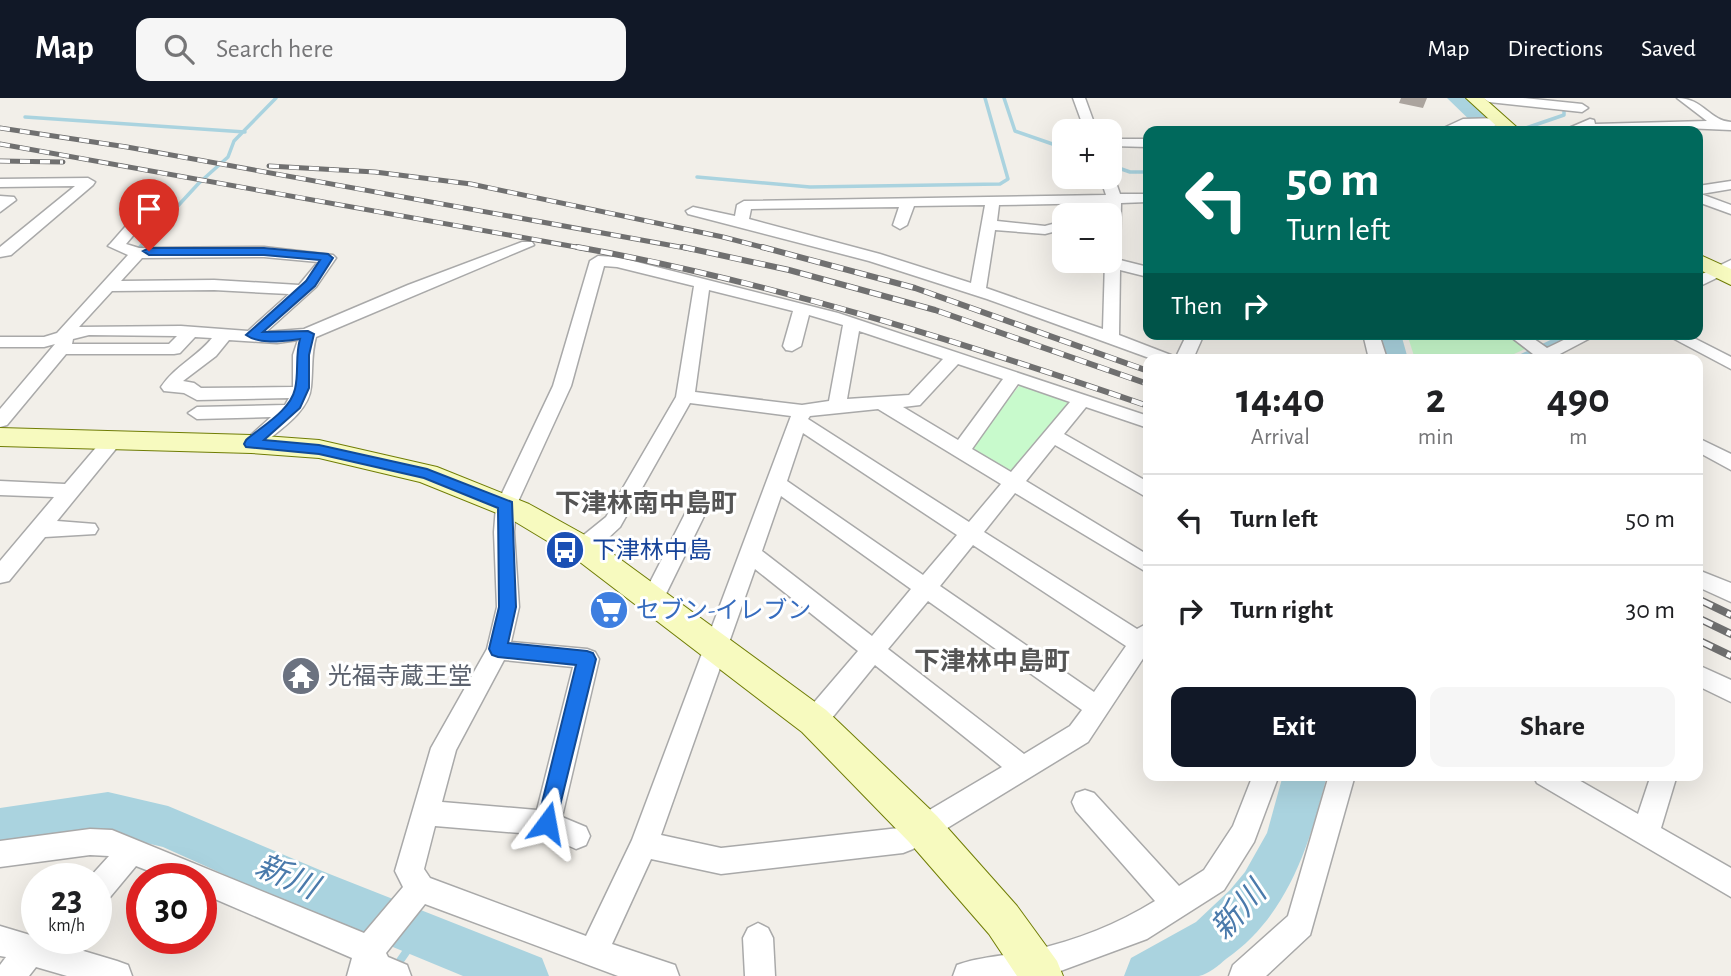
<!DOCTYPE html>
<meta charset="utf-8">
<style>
:root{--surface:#fff;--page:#f6f6f6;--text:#202124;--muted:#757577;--line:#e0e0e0;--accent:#111827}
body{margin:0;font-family:"Alegreya Sans","Noto Sans JP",sans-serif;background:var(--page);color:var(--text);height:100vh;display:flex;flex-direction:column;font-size:26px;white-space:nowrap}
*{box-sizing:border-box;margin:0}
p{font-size:23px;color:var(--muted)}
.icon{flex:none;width:38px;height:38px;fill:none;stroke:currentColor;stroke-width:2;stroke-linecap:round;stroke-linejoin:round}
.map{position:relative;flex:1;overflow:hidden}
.drawer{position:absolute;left:1143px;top:256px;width:560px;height:427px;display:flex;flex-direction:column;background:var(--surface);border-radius:14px;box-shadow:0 7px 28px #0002}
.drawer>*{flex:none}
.top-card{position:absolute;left:1143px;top:28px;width:560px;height:214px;border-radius:14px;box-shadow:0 7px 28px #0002;background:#00695c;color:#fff;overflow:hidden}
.tools{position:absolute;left:1052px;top:21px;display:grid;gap:14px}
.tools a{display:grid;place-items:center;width:70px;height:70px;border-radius:14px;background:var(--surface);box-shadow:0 7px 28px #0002;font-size:35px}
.speed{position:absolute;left:21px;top:765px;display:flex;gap:14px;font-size:35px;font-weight:700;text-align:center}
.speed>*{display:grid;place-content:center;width:91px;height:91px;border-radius:50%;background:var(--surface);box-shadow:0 7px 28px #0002;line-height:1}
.speed small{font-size:18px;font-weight:400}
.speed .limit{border:10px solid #d22;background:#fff;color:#111}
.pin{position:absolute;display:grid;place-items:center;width:60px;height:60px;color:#fff;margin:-72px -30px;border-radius:50% 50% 50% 0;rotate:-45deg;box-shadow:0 0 7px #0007}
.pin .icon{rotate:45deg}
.me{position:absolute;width:77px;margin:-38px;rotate:13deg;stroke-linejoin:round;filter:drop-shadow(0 0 5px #0008)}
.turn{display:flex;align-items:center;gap:24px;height:147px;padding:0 28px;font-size:32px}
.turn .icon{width:91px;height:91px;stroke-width:2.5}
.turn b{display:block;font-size:49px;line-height:60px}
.then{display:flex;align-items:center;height:66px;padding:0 28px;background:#0003;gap:14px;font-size:26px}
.eta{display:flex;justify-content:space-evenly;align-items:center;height:119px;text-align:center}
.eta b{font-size:42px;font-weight:600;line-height:49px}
.cta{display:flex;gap:14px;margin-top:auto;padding:14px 28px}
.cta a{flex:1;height:80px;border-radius:14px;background:var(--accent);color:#fff;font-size:28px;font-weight:600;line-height:80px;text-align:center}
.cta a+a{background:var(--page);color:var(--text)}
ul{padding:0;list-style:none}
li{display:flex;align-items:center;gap:21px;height:91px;padding:0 28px;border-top:2px solid var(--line)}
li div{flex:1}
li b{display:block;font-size:26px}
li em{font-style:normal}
header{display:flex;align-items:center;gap:42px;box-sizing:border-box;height:98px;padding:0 35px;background:var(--accent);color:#fff}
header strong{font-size:33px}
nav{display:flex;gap:38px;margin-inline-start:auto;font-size:24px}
.search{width:490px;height:63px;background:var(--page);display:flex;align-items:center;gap:18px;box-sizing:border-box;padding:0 24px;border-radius:14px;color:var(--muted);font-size:26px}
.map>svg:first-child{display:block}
</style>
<header>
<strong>Map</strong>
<div class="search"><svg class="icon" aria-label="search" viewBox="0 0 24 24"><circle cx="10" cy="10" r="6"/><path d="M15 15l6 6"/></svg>Search here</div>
<nav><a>Map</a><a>Directions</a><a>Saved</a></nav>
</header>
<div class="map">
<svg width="1731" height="878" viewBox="0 0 1731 878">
<rect width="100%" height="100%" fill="#f2efe9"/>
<path fill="#c8facc" d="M1407 236H1508L1527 250 1503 261H1415Z
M1019 288H1027L1068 304 1070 308 1016 372H1008L974 353 973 346Z"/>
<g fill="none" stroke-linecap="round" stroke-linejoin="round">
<path stroke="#aad3df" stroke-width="3.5" d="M1004 0 1015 33 1064 50
M25 19 245 34
M1526 30 1564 17V11
M1110 67 1130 74H1148
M697 79 810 89 1000 86 1008 81 985 0
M139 150 199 85 228 59 234 43 276 0"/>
<path stroke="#aad3df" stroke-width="5" d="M1698 178 1703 175
M1516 261 1569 236"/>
<path stroke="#aad3df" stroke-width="8" d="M395 870 420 834"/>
<path fill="#aad3df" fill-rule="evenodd" d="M1447 0H1469L1504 33H1481Z
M1373 236H1401L1408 261H1379Z
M1283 677H1327C1310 746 1288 818 1226 861 1219 867 1209 876 1199 878 1176 878 1148 878 1124 878L1131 860 1196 824 1230 792 1245 774 1267 735Z
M108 694 168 708 327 775 542 860 549 878H463L301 811 163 749 108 736 0 752V710Z"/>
<g stroke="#a9a9a9" stroke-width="3">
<path id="street" d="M1073 0H1085L1097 33H1085Z
M1483 0H1523L1582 6 1588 10 1582 14 1489 4Z
M1677 0C1703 0 1710 23 1731 24V32L1684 30 1592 33 1588 30 1579 33H1562L1590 21 1594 22 1595 26 1707 23Z
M1501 20 1507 24 1505 27 1437 33 1463 21Z
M1116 41H1148V49L1111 48 1110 45Z
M1110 76 1114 79 1120 96H1148V104L1121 105 1120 162 1148 169V179L1120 172 1119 237 1176 259 1187 236H1204L1193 261H1152L987 201 869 163 688 116 686 113 693 109 735 118 737 107 744 103 1106 97 1100 79H1110ZM1107 105 1110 163H1105L1103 231 986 190 995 132 1045 136 1064 131V123L1045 128 997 123 999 107ZM985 107 971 185 880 156 749 121 751 111 899 109 893 127 900 131 907 127 914 108Z
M88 80 95 84 93 87 11 157 0 159V149L75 88 0 89V81Z
M1731 83V91L1701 96 1731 107V116L1698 104V88Z
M0 98 14 99 16 102 0 114Z
M167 111 172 112V118L142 127 126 146 139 150 264 149 333 157 336 160 316 189 266 234 304 231 408 187 522 144H532L534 147 316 239C311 256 313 271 311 289 309 315 276 334 258 350H244L241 346 271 319 197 321 188 315 197 309 285 307 289 300 197 302 184 295 164 293 161 289C175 268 197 259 212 240L195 239 180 255 174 256H66L7 327 0 329V311L55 246 44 249H0V239H44L57 235 128 157 108 148 111 145 132 121ZM264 159 318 164 299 187 214 182 121 183 142 160ZM214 192 289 196 248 233 181 228 79 229 112 193ZM89 237 177 238 169 246H72L73 241ZM229 242 277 245 298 242 293 257V289L201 290 194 285 183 283 216 258Z
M598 158 617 159 838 215 1148 318V330L1086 309 1064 336 1148 384V400L1055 347 1026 383 1148 457V475L1015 395 984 434 1137 531 1148 525V553L1088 644 913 751 903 755 721 776 651 761 612 846 675 867 679 878H618L425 806 386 855 388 859 407 867 411 878H347L352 860 201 795V780H167L136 768 106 804 96 808V780H89L109 758 90 757 0 769V743L90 731 112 732 364 835 403 789 395 773 431 650 487 551 497 509 494 434 496 408 553 288 590 163ZM604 168 617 169 694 188 676 299 606 419 575 444 572 450 575 456 583 458 591 456 620 429 690 305 791 318 632 742 586 838 430 780 424 771 435 728 545 737 576 751 586 747 590 738 586 729 562 719 599 561 595 554 587 551 511 544 519 509 514 434 516 408 571 288ZM709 192 793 213 783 248 786 252 792 253 801 248 809 217 843 227 829 303 802 307 695 294ZM859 233 943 261 909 297 847 301ZM958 266 1003 281 958 342 903 309 920 307ZM1018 286 1070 304 1011 374 972 351ZM878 311 1001 386 969 424 808 321 810 318ZM803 335 957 437 923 477 787 383ZM781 398 911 491 872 538 762 453ZM973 447 1126 548 1094 594 940 488ZM755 471 858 553 805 615 802 623 805 631 814 634 823 631 875 567 1002 669 899 730 721 750 661 737ZM928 503 1082 612 1070 628 1024 656 888 551ZM504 562 573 569 537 712 442 704 456 652Z
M1731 162V173L1698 189V178Z
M1363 236H1379L1387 261H1369Z
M1507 236H1527L1547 250 1576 236H1598L1558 257 1560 261H1529L1533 256Z
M1665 236H1686L1731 259V271Z
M112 337 119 339 122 343 119 347 57 423 95 426 98 431 95 436 45 439 9 483 0 485V463L54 399 0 397V383L65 386 105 339Z
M1698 340 1731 356V372L1698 354Z
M699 401 706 403 709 408 663 502 660 508 652 511 644 508 641 502 689 408 692 403Z
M1698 472 1731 485V504L1698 489Z
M1698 567 1731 582V604L1698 588Z
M1253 677H1279L1254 744 1224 792 1147 841 1047 878H953L957 867C981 858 1008 858 1033 852 1075 843 1118 826 1155 803L1076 713 1072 704 1076 695 1085 692 1094 695 1179 788 1204 772 1233 728Z
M1329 677H1355L1310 837 1266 878H1229L1233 867 1288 818Z
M1533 677H1570L1638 716 1651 677H1677L1661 730 1731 770V799L1537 685Z
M758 825 768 830 773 840 775 878H745L743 840 748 830Z
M0 828 117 863 128 867 132 878H67L36 869 29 878H0V867L6 859 0 858Z"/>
</g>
<g stroke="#707d05" stroke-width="2">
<path id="secondary" d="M1466 0H1484L1521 33H1502Z
M1698 156 1731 171V187L1698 171Z
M0 330 251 337 319 342 437 369 529 406 594 442 826 612 937 718 1017 808 1057 863 1063 878H1017L989 836 909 744 802 634 572 458 509 420 420 384 319 360 251 355 0 348Z"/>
</g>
<use href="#street" fill="#fff" fill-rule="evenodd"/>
<use href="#secondary" fill="#f7fabf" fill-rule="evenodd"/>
<g stroke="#707070" stroke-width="5">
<path id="rail-far2" d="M0 30 127 49 691 151
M0 46 587 151
M0 63 63 64
M269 68 375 74 471 86 723 139 769 151"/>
</g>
<g stroke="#707070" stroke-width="6">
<path id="rail-far1" d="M577 149C772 184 961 244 1148 308
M683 149 789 172 935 212 1148 286
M762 149 915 190 1148 273"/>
</g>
<g stroke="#707070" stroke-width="8">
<path id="rail" d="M1698 501 1731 517
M1698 520 1731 536
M1698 542 1731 558"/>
</g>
<use href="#rail-far2" stroke="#fff" stroke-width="3.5" stroke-dasharray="10" stroke-linecap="butt"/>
<use href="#rail-far1" stroke="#fff" stroke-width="4.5" stroke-dasharray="12" stroke-linecap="butt"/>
<use href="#rail" stroke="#fff" stroke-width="5" stroke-dasharray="16" stroke-linecap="butt"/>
</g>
<path fill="#aba49e" d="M1401 0H1427L1423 10 1399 5Z"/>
<path fill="#1a73e8" stroke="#114b97" stroke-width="2" d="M264 150 328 156 333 160 315 188 263 234 308 233 314 236 309 257V290L300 310 264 342 319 347 427 371 512 404 516 509 508 545 587 553 593 555 596 561 554 732 547 734 540 732 537 725 576 567 498 559 492 557 489 551 499 509 498 410 424 380 319 356 246 349 244 346 246 342C262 328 290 313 295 291 299 274 295 258 300 241 284 243 260 247 246 237L306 183 320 162 264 157H149L143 153 149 150Z"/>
<defs>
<g id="bus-disc" transform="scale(2.0125)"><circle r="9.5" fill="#1a4fb4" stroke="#fff"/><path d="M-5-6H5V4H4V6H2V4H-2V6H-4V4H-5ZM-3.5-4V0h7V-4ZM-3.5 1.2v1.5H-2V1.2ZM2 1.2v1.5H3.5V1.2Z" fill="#fff"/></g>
<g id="supermarket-disc" transform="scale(2.0125)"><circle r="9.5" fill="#3f7fe0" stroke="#fff"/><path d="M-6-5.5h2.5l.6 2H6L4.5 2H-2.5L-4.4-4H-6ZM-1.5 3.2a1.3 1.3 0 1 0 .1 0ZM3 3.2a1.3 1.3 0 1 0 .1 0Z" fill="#fff"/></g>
<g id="temple-disc" transform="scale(2.0125)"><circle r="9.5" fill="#6b7280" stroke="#fff"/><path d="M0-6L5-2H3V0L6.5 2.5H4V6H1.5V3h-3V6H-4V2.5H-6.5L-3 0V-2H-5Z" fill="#fff"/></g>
</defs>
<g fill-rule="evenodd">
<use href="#bus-disc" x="565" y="452"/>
<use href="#supermarket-disc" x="609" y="512"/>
<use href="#temple-disc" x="301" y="578"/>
</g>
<g text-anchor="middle" stroke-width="6" stroke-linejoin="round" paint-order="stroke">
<g font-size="24" fill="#164399" stroke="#fff" text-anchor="start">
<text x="592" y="460">下津林中島</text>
</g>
<g font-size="24" fill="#366cbe" stroke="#fff" text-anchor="start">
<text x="636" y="520">セブン-イレブン</text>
</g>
<g font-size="24" fill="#5b616d" stroke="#fff" text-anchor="start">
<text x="328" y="586">光福寺蔵王堂</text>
</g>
<g font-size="26" font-weight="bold" fill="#555" stroke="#fff">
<text x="646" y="414">下津林南中島町</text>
<text x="992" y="572">下津林中島町</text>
</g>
<g font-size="32" font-style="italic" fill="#4a7aab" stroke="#fff">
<text transform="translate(287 778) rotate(23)" y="11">新川</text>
<text transform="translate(1238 812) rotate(-48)" y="11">新川</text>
</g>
</g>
</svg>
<div class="tools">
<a>+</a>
<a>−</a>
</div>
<div class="speed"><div>23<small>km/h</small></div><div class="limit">30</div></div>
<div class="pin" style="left:149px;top:153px;background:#d93025"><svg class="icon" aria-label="arrive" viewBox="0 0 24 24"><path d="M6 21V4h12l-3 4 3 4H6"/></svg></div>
<svg class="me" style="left:547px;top:725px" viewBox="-20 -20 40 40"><path d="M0-17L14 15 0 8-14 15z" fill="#1a73e8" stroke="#fff" stroke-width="4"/></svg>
<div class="top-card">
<div class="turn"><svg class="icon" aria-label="left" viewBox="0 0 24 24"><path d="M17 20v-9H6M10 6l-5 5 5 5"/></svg><div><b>50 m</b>Turn left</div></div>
<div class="then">Then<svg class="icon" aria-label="right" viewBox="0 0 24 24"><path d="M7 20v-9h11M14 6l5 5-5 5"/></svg></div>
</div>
<section class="drawer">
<div class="eta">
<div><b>14:40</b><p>Arrival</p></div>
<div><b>2</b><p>min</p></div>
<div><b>490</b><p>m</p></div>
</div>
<ul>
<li><svg class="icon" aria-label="left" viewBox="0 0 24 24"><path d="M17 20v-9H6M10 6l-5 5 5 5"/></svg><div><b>Turn left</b></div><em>50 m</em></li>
<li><svg class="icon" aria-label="right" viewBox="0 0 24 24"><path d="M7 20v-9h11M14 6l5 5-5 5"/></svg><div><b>Turn right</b></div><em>30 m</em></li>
</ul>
<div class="cta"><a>Exit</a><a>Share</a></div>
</section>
</div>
